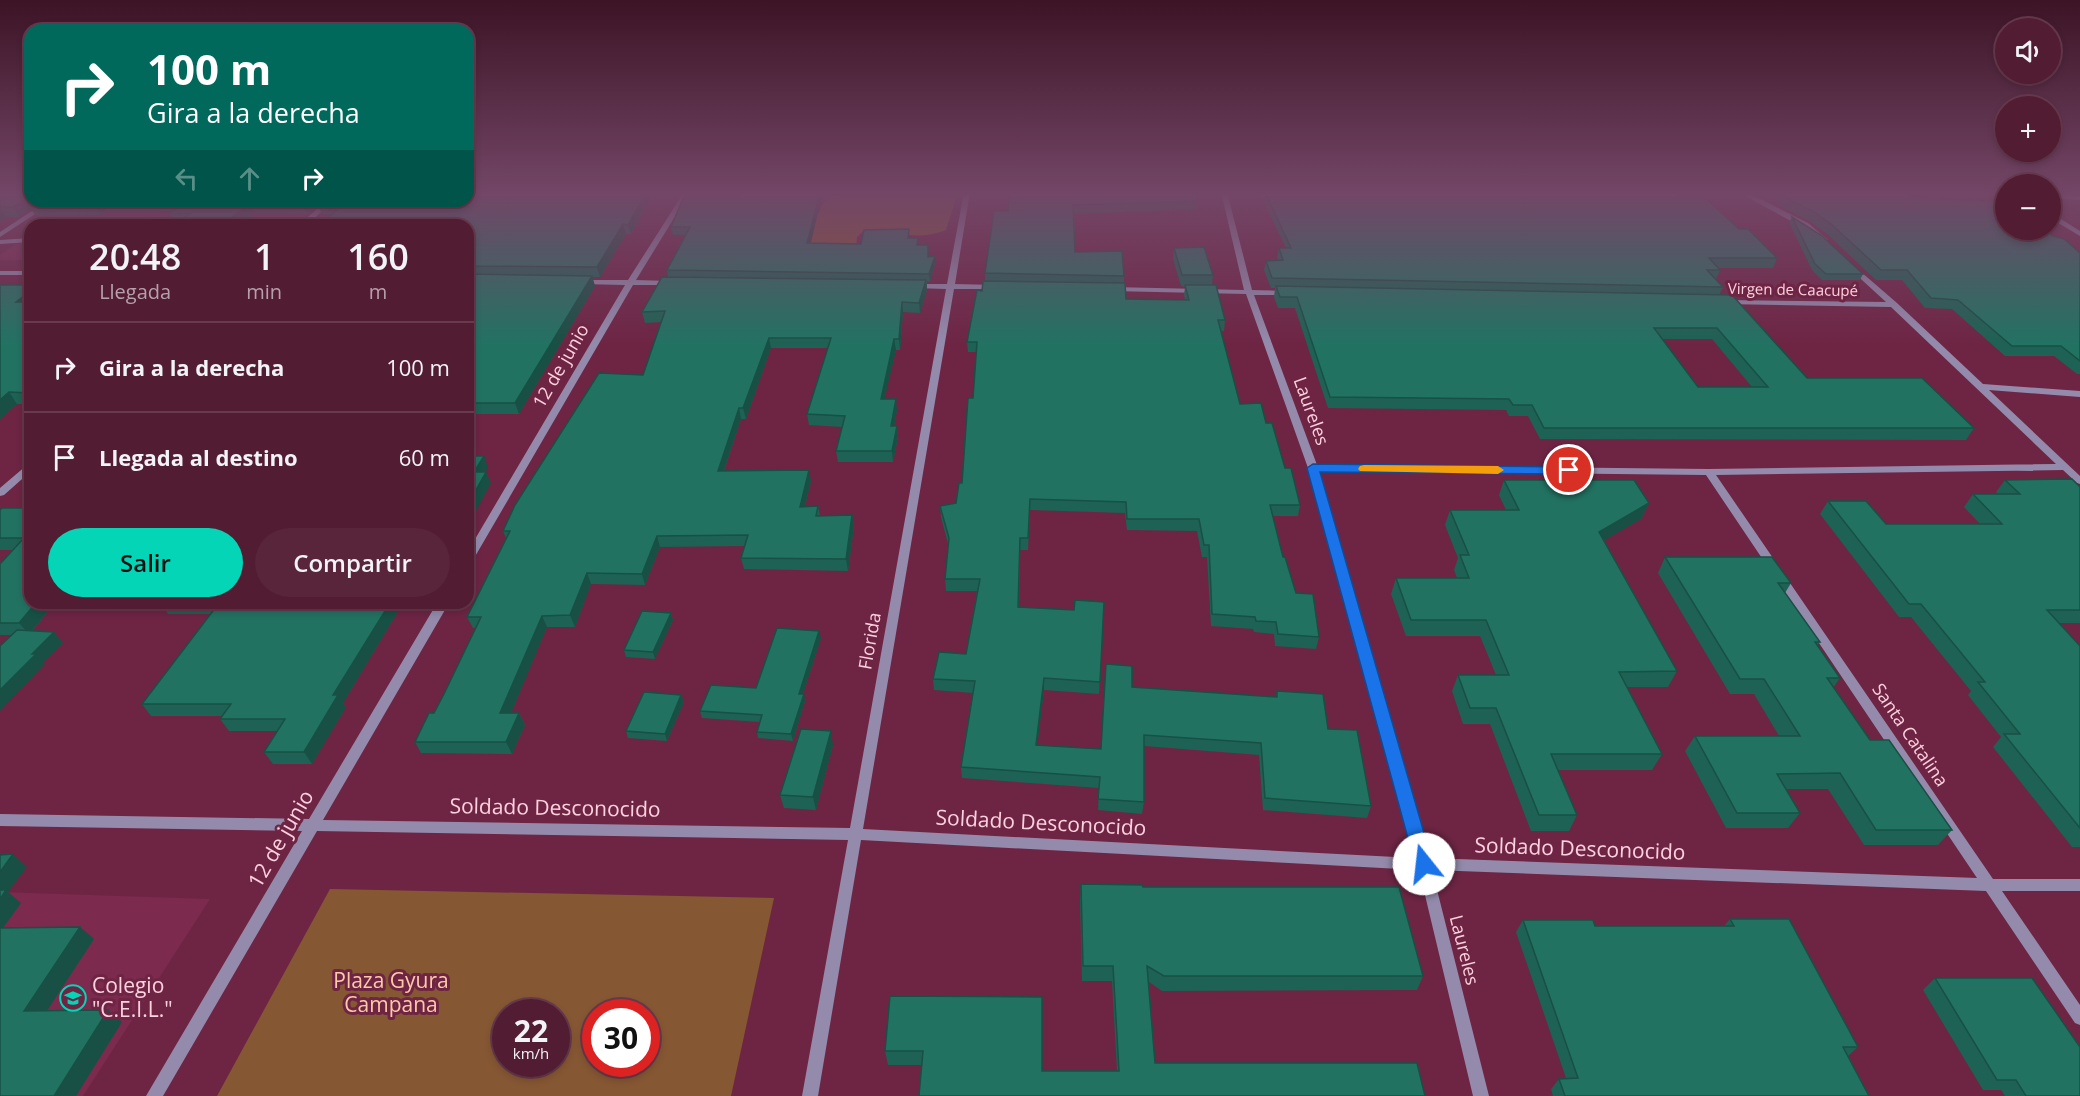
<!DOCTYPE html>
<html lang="es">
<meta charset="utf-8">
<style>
:root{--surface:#521c33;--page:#58253b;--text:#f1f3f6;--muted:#b5a1ac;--line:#683a4e;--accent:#03d5b6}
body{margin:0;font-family:"Open Sans",sans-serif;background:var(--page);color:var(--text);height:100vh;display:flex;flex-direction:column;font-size:22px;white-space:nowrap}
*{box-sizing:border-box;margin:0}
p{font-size:20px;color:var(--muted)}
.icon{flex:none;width:33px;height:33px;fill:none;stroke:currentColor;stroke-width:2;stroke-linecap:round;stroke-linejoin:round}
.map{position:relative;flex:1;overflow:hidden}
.details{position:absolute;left:24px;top:219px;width:450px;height:390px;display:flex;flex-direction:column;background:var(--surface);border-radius:18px;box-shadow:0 3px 9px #0003,0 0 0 2px var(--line)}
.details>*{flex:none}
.hud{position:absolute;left:24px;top:24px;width:450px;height:183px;border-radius:18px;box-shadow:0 3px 9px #0003,0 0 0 2px var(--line);background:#00695c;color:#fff;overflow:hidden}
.buttons{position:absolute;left:1995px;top:18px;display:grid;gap:12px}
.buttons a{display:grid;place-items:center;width:66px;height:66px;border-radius:50%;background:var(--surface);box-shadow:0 3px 9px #0003,0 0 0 2px var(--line);font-size:30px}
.speed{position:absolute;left:492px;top:999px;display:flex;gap:12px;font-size:30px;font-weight:700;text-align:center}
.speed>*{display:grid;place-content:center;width:78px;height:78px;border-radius:50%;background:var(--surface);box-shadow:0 3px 9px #0003,0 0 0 2px var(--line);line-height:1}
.speed small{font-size:15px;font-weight:400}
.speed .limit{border:9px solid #d22;background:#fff;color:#111}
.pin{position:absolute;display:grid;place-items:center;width:51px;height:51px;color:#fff;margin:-26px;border:3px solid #fff;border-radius:50%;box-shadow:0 2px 6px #0007}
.me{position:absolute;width:66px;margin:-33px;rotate:344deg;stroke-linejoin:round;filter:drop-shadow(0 0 4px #0008)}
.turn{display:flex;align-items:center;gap:21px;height:126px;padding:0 24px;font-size:27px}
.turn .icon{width:78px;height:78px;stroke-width:2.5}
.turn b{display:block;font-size:42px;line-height:51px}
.lanes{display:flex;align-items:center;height:57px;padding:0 24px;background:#0003;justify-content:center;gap:30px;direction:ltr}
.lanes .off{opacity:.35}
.eta{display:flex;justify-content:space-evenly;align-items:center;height:102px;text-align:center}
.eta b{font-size:36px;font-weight:600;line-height:42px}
.button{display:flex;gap:12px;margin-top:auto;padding:12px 24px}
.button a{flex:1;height:69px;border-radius:36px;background:var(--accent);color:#111;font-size:24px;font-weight:600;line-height:69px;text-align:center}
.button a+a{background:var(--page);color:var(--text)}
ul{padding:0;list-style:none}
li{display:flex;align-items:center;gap:18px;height:90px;padding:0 24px;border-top:2px solid var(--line)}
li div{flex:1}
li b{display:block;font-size:22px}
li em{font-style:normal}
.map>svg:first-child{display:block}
</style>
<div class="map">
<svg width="2080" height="1096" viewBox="0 0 2080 1096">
<rect width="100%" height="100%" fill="#6e2544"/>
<path fill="#7c2a4d" d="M56 216H150L138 225H43Z
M30 234V260H0V255Z
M0 892 210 899 83 1096H0Z"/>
<path fill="#865733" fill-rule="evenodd" d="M840 192H958L946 230C915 242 897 231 866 229L857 237 856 249 803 243 824 202Z
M330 889 774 898 731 1096H217ZM506 1012H556V1064H506ZM596 1012H646V1064H596Z"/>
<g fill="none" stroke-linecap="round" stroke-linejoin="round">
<path fill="#948bac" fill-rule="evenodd" d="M684 192H690L636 280 670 281 674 283 670 285H633L473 560 468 564V551L625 285 581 284 577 282 581 280H628Z
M964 192H970L955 284 997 285 1001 287 997 289H954L863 829 1415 858 1308 468 1246 294 1112 291 1108 289 1112 287 1244 290 1221 192H1227L1252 290 1288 291 1292 293 1288 295H1254L1317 465 1709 469 2056 464 1891 307 1724 304 1720 302 1724 300 1886 302 1850 269 1849 267 1853 265 1897 303 1983 384 2080 391V397L1989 390 2080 476V484L2077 483 2063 470 1716 475 1993 879H2080V891H2002L2080 1005V1025L2075 1023 1986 891 1432 870 1489 1096H1473L1419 870 861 840 818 1096H802L848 840 317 831 163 1096H146L302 831 0 826V814L309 819 437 603H449L323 820 850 828 946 289 914 288 910 286 914 284H947ZM1319 471 1706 475 1977 878 1429 858Z
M1738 192H1746L1808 223 1828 240 1821 242 1802 227Z
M2000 192H2006V194L2001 193Z
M2050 194 2080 196V200L2050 198Z
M47 201H55L0 237V232Z
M326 201H333L307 225H299Z
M2050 212 2080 231V236L2050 218Z
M30 238V242L0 244V240Z
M0 271H30V275H0Z
M30 464V472L4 495 0 496V488L27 465Z"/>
</g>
<path fill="#1d6254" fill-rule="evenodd" d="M0 192 30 201H468L481 192H654L631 234H626L600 277H592L595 286 519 414H468V225L322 214 318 205 308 214 255 213 239 225H174L177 223H175L170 214 173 211 106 212 101 215 36 216 31 209 19 217H6L0 221Z
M740 192H823L810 243 861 244 909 238 918 245 928 257 935 256V264L930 282 927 281V290L920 313 903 312 900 350H896L884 399 897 410 894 426H897L898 437 893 462H838L836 451 842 427 809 425 807 414 828 348H771L746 419H741L724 471 811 481 805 506H818L820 516 852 515 854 526 848 571 744 569 741 558 745 546 660 547 645 585 591 584 575 627H547L511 713H519L525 725 512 754 421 753 415 742 434 713 476 628H473L467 617 506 538 503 531 643 375 661 322 645 323 642 312 668 277 667 270 686 235H673L671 227 739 195Z
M1010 192 1198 201 1197 209 1074 214 1075 252 1124 276V283L1126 299 1185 300 1184 295 1185 287 1181 286 1173 259 1174 248 1213 275 1212 285 1225 320 1224 331H1221L1240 404 1266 423 1300 505 1298 516H1273L1283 557 1296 593 1319 637 1316 649 1275 646 1274 634 1254 632 1253 629 1211 626 1207 557H1202L1197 531 1127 530 1125 513 1030 510 1028 550H1020L1019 607 1074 610 1104 602 1099 694 1044 690 1037 745 1101 749 1132 687 1276 697 1277 691 1328 729 1371 806 1367 818 1263 810 1259 755 1144 746V802L1142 814 1098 810 1099 788 962 778 961 767 973 693 934 690 933 679 966 654 977 591H946L945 579 948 544 941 517 940 506 956 503 962 483 973 398 977 352H968L967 342 985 281V273L1008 211Z
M1261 192H1673L1677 195 1739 229 1777 258 1773 268H1718L1720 270 1716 279 1723 287 1719 295 1807 378 1974 428 1966 440 1540 439 1528 416H1509L1506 410 1328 408 1295 308H1278L1274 297 1275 288H1271L1264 270 1266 261 1278 260 1277 257 1279 248H1286L1260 194ZM1662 339H1712L1752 387H1698Z
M1774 192H1907L1913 197 2053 236 2080 253V374H2077L2054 356H2005L1952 309 1925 308 1902 280H1876L1826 233 1809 221 1782 207Z
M1792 217 1863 274 1860 280H1822L1812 270 1789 222Z
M30 285V404H17L0 419Z
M1504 480 1649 503 1641 519 1604 540 1677 671 1668 687H1627L1662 754 1652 770H1558L1577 815 1569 831H1531L1490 724H1463L1452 691 1458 675H1496L1480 636H1406L1391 594 1396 578H1457L1454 570 1458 558 1445 525 1450 510H1506L1499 495Z
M2005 480 2080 487V623H2059L2080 646V847H2072L1993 747 2001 737 1968 695 1971 691 1911 617H1899L1820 514 1828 501 1886 524H1980L1964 507 1973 494H1998L1996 492Z
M30 508V603H55L32 631 63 643 43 662 45 664 12 635H0V564L13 550H0V510Z
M1665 557 1791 583 1785 593 1820 642 1817 646 1840 678 1833 688 1870 740 1952 830 1938 845H1864L1828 789H1786L1800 813 1788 828H1726L1685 751 1695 736H1779L1754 694H1730L1658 573Z
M160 603H403L343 703 346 707 312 764H273L264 752 278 731H229L220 719 223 716H151L142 704 211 614H168Z
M671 613 673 620 655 659 626 657 624 650Z
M821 638 803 694 805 701 793 741 758 738 757 732 760 722 702 718 700 711 756 688Z
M681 695 684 702 667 741 628 738 626 731Z
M833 745 816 810 784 808 780 795Z
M1081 884 1143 887 1423 976 1417 990 1162 991 1149 982 1155 1063 1425 1096 922 1065H888L885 1051 890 996 1042 1071H1117L1112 981H1082L1080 900Z
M1730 919 1858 1047 1848 1056 1869 1096H1553L1551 1089 1559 1079 1566 1078 1516 932 1523 920 1595 926H1724Z
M1935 978 2080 1096H2005L2001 1090H1983L1923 990Z"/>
<path fill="#185045" d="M646 192H654L631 234 628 225Z
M820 192H823L809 251 807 243Z
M30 196V201H44L30 207 31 209 19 217 13 207Z
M307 201H323L308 214 303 204Z
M100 202 106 212 101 215 95 206Z
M250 204 255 213 239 225H221Z
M0 207 6 217 0 221Z
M623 224 626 234 600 277 597 267Z
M935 256V264L930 282 929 274Z
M592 276 595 286 519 414 515 403Z
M926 280 927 290 920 313 919 303Z
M30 291V307L16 302Z
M902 302 903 312 900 350 899 339Z
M769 338 771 348 746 419 743 408Z
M894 339 896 350 882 410 881 399Z
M9 392 17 404 0 419V400Z
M896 399 897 410 892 437 891 426Z
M739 408 741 419 720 482 718 471Z
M897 426 898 437 893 462 892 451Z
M484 456 488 467 479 484 474 472Z
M809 470 811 481 802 518 800 507Z
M486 472 491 483 471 520 468 514V504Z
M1649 503 1641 519 1592 547 1599 532Z
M852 515 854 526 848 571 846 559Z
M657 536 660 547 645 585 642 574Z
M587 573 591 584 575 627 570 615Z
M36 603H55L29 634 19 623Z
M390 603H403L343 703 346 707 312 764 304 752 333 695Z
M671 613 673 620 655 659 653 652Z
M542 616 547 627 506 725 500 713Z
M819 631 821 638 801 700 799 694Z
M54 632 63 643 43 662 45 664 0 711V690L32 654Z
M1044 678V690L1036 756V745Z
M804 694 805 701 793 741 791 734Z
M681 695 684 702 667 741 665 734Z
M519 713 525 725 512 754 506 742Z
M831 731 833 745 816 810 813 797Z
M13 854 27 867 8 892 21 903 0 932V872Z
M80 927 94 939 39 1023 24 1011Z
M108 1010 122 1022 76 1096H54Z"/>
<path fill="#227262" stroke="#185045" stroke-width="1.5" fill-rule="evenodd" d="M0 192H30V196L13 207H0Z
M481 192H646L628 225 623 224 597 267 468 266V225H321L337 210H329L334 205 318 204 321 201H468V194H479Z
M740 192H820L807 243 861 244 864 230 909 229 908 238H918L917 245H928V257L935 256 929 274 667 270 690 227H671L684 196 739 195Z
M1010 192H1196L1198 201 1073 205 1075 252 1122 251 1124 276 985 273 994 211H1008Z
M1265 192H1673L1677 195H1702L1739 229H1748L1777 258H1709L1720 270H1707L1723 287 1272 278 1266 261 1283 260 1279 248H1291Z
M1782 192H1907L1913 197 2006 202V230H2046L2053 236 2064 239 2080 253V361L2061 346H2012L1958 300 1931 298 1907 270H1881L1831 224 1814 212 1786 198Z
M38 201H183L100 202 95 206 30 207Z
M186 201H307L303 204H250L221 225H174L191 213 170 214Z
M1792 217 1821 235 1863 274H1826L1815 264Z
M1204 247 1213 275H1182L1174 248Z
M468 274 592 276 515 403H468Z
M662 277 926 280 919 303 902 302 899 339H894L881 399H896L891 426H897L892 451H836L845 416 807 414 831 338H769L743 408H739L718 471 809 470 800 507 818 506 816 516 852 515 846 559 741 558 748 535 657 536 642 574 587 573 570 615 542 616 500 713H519L506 742H415L429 713H434L444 694 481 617H467L510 531H503L515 505 599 373 643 375 665 311 642 312Z
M983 281 1125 283 1126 299 1189 300 1185 285H1216L1225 320H1218L1240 404 1261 403 1266 423H1272L1285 468H1291L1300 505H1270L1283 557H1285L1296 593 1313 594 1319 637 1278 634 1276 622 1256 621 1255 617 1212 614 1209 545H1204L1199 519H1127L1126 502 1030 499 1028 538H1020L1018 607 1074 610 1075 600 1104 602 1100 682 1044 678 1036 745 1101 749 1106 664 1132 666V687L1277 697V691L1323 694 1328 729 1357 730 1371 806 1265 798 1261 743 1144 735V802L1098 799 1100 777 961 767 975 681 933 679 939 652 966 654 980 579H945L949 538 940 506 956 503 959 483H962L968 398H973L977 342H967L977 290 982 291Z
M0 285H30V291L16 302H30V393L9 392 0 400Z
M1276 286 1732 295 1807 378H1922L1974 428H1544L1532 405H1513L1509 399 1330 397 1297 297H1280ZM1654 328H1717L1768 387H1698Z
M468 456H484L474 472H486L468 504Z
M2072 479 2080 487V610H2047L2080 646V828L2004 734H2020L1978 682H1985L1921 604H1909L1828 501H1866L1886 524H2002L1973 494H2020L2005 480Z
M1504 480H1634L1649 503 1599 532 1677 671 1619 672 1662 754H1551L1577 815H1539L1496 708H1470L1458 675H1509L1486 620H1411L1396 578H1469L1460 555H1469L1450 510H1519Z
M2 508H30V581L29 582H30V603H36L19 623H0V564L24 538H0V510Z
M1665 557H1772L1791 583H1778L1820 642H1815L1840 678H1827L1870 740H1889L1952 830H1876L1840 773 1777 774 1800 813H1737L1695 736H1800L1764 679H1740Z
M219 603H390L333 695H338L304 752H264L285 719H220L231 704H142Z
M642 611 671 613 653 652 624 650Z
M777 628 819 631 799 694H804L791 734 757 732 762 715 700 711 711 685 756 688Z
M17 630 54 632 32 654H36L0 690V646Z
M644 692 681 695 665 734 626 731Z
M801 729 831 731 813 797 780 795Z
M13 854 0 872V855Z
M1081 884 1142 885 1143 887H1399L1423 976H1164L1147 966 1155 1063H1417L1425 1096H919L923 1051H885L890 996 1042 997V1071H1119L1113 966H1083Z
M0 890H6L0 899Z
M1730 919H1789L1858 1047H1843L1869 1096H1565L1559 1079 1578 1078 1523 920H1593L1595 926H1734Z
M80 927 24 1011 108 1010 54 1096H0V928Z
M1935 978H2032L2080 1047V1096H2026L2016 1080H1997Z"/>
<linearGradient id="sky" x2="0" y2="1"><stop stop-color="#3c1425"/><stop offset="0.56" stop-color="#734667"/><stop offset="1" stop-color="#734667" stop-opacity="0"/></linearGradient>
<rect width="2080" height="345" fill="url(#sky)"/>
<path fill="#1a73e8" stroke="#114b97" stroke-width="1.5" d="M1313 464 1569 467 1576 470 1569 474 1320 472 1433 864 1431 869 1424 872 1418 869 1415 864 1307 468Z"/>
<path fill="#f59e0b" d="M1364 465 1498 466 1504 470 1498 474 1360 471 1358 469 1360 466Z"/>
<defs>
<g id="school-ring" transform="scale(1.35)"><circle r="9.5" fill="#6e2544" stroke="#03d5b6" stroke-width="1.5"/><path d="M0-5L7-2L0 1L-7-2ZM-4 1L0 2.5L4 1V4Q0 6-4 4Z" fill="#03d5b6"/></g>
</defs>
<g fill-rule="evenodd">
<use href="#school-ring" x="73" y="998"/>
</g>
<g text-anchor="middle" stroke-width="6" stroke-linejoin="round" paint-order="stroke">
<g font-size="15" fill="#fed1df" stroke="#6e2544">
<text transform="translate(1793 290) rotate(1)" y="5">Virgen de Caacupé</text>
</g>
<g font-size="18" fill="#fed1df" stroke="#6e2544">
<text transform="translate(561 366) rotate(-60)" y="6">12 de junio</text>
<text transform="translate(1311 411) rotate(70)" y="6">Laureles</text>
<text transform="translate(870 641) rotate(-80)" y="6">Florida</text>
<text transform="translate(1910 735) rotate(56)" y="6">Santa Catalina</text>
<text transform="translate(1464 950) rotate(76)" y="6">Laureles</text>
</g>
<g font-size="21" fill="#fed1df" stroke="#6e2544">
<text transform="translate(555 808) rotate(1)" y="7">Soldado Desconocido</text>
<text transform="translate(1041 823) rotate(3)" y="7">Soldado Desconocido</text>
<text transform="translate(281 839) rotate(-60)" y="7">12 de junio</text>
<text transform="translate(1580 849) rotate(2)" y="7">Soldado Desconocido</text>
</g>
<g font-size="21" fill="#ffcaa5" stroke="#6e2544">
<text x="391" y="988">Plaza Gyura<tspan x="391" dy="24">Campana</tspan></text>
</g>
<g font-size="21" fill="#fed1df" stroke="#6e2544" text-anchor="start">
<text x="92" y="993">Colegio<tspan x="92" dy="24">"C.E.I.L."</tspan></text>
</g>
</g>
</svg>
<div class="buttons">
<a><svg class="icon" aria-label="sound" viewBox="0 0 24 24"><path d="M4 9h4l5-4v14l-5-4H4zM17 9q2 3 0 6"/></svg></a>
<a>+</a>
<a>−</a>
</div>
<div class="speed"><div>22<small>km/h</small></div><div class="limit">30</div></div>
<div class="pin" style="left:1569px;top:470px;background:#d93025"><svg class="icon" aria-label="arrive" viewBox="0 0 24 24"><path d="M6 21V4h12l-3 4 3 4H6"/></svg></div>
<svg class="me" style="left:1424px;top:864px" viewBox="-20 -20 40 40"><circle r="19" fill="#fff"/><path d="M0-13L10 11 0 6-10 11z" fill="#1a73e8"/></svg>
<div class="hud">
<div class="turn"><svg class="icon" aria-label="right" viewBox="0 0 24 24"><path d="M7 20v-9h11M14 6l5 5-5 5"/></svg><div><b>100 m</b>Gira a la derecha</div></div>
<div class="lanes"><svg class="icon off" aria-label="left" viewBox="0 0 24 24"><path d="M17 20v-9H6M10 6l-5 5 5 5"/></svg><svg class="icon off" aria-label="ahead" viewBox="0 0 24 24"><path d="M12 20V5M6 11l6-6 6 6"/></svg><svg class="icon" aria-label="right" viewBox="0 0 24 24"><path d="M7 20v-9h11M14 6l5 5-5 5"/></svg></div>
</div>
<section class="details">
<div class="eta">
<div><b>20:48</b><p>Llegada</p></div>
<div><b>1</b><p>min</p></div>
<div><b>160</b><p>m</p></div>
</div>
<ul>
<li><svg class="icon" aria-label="right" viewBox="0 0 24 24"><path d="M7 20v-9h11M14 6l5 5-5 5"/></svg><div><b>Gira a la derecha</b></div><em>100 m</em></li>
<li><svg class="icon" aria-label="arrive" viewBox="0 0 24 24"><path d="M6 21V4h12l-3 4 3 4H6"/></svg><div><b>Llegada al destino</b></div><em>60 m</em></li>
</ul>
<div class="button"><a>Salir</a><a>Compartir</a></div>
</section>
</div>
